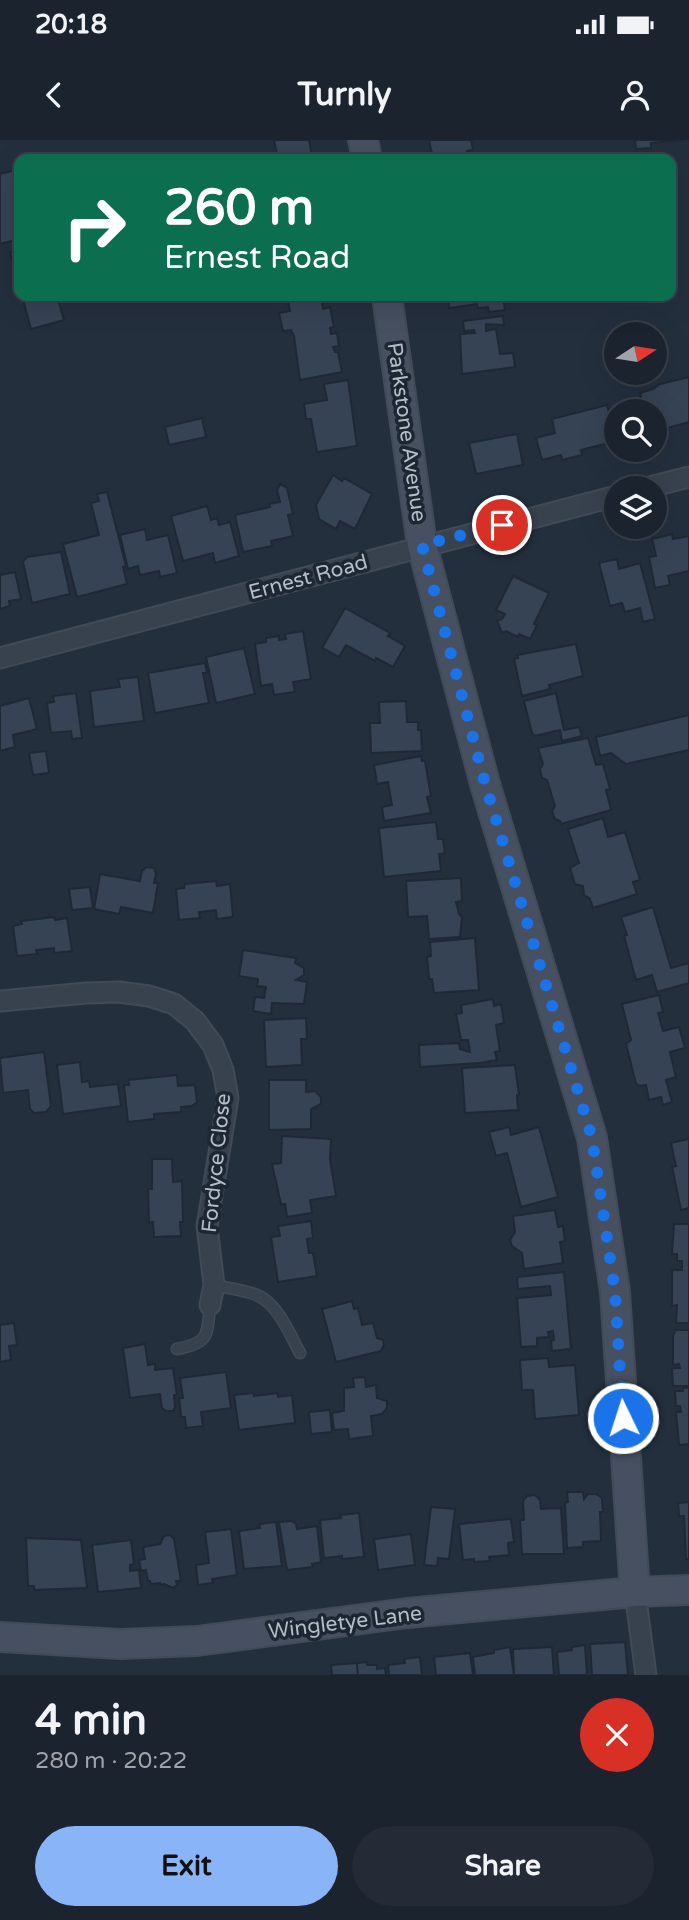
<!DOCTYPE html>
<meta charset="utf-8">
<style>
:root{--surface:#1b232e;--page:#242b36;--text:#f1f3f6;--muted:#a0a4aa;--line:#39404a;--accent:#8ab4f8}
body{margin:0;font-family:"Varela Round",sans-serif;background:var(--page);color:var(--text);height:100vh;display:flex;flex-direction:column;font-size:26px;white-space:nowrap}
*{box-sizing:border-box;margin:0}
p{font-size:23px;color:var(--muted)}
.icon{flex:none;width:38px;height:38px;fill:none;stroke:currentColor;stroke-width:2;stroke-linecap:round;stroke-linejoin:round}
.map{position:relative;height:1535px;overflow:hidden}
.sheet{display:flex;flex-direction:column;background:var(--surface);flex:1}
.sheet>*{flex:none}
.guide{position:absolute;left:14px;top:14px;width:662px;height:147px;border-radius:14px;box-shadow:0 7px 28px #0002,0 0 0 2px var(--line);background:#0b6e4f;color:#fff;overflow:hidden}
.needle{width:46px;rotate:78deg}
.buttons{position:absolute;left:604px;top:182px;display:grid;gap:14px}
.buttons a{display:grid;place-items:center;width:63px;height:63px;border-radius:50%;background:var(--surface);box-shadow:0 7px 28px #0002,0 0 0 2px var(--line);font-size:35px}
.pin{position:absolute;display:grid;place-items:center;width:60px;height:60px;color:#fff;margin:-30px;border:4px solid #fff;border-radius:50%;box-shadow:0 2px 7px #0007}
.me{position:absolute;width:77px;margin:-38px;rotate:356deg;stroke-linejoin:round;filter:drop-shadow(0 0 5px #0008)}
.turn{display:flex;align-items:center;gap:24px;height:147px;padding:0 35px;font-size:32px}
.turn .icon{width:91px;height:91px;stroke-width:2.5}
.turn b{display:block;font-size:49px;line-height:60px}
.round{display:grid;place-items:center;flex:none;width:74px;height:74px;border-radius:37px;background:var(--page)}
.overview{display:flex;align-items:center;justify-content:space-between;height:119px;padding:0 35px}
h1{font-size:42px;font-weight:800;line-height:52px}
.primary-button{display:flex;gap:14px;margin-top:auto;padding:14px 35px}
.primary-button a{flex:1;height:80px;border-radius:42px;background:var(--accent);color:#111;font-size:28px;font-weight:800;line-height:80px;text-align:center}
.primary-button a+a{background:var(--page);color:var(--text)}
.status{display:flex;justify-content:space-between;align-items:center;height:49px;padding:0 35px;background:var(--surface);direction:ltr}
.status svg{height:19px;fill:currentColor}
header{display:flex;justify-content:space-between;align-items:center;height:91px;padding:0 35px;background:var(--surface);font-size:32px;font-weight:800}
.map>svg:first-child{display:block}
</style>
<div class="status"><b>20:18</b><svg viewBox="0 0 49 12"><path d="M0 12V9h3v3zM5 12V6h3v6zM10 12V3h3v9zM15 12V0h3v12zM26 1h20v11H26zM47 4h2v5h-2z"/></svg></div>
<header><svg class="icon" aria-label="back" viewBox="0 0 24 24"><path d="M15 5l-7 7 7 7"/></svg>Turnly<svg class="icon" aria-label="person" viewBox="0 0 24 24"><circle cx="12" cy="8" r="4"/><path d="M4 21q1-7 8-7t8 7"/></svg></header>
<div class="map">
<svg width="689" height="1535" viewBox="0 0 689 1535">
<rect width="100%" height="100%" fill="#242f3e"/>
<path fill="#364354" stroke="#1f2835" stroke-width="2" d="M274 0H309L312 16 309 17V19H278Z
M429 0H471L473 10 467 11 469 19H430L429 15 432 14Z
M635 0H683L651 3V8L636 9Z
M19 29V99L0 104V34Z
M19 110V147L10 113Z
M22 156H57L64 180 31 189Z
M296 156H321L323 169 330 167 334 187 330 188 331 194 337 193 339 206 333 207 335 212H338L342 232 300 240 294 196 291 190 283 191 279 173 290 171 287 157Z
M448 156H503L505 170 489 172 488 167 478 168 477 164 449 168Z
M503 176 504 185 486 184V191L496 189 500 214 513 213 515 227 462 234 460 194 475 193 474 190 464 191 463 181Z
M689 237V282L654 292V271H644L640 253 653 249 660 244Z
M348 240 357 306 317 312 311 279H306L304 264 327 260 324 244Z
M607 265 616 301 581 310 582 315 562 320 561 315 542 320 536 298 555 293 552 279Z
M202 278 206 297 169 305 165 287Z
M517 294 523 325 476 334 469 303Z
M333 335 342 341 344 338 372 354 355 389 340 381 336 389 319 379 316 365Z
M280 344 287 348 293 374 288 375 293 396 271 401 272 406 243 412 235 375 270 367 269 364 280 362 277 350Z
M107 352 126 426 123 427 127 444 77 457 63 404 99 395 91 363 99 361 97 354Z
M207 366 211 380 217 378 219 385 230 382 239 416 215 423 213 413 183 421 171 376Z
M145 389 147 400 168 395 177 433 160 437 159 431 140 435 138 426 128 429 120 395Z
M672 394 673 399 689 396V431L668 436 670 445 655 448 649 417 656 416 652 399Z
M61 412 70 454 32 463 23 422 27 417Z
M617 419 619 429 640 423 655 479 643 482 640 468 625 472 622 463 610 466 599 423Z
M15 432 21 459 9 461 10 466 0 469V435Z
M513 436 549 453 534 484 537 485 530 499 519 494 518 497 506 491 502 493 497 481 502 479 505 474 496 470Z
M345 468 390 493 388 496 405 506 393 527 376 518 375 521 346 505 339 517 322 508Z
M303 491 311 539 293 542 295 552 274 555 272 544 261 546 255 504 266 502V498L279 496V500L286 499 285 494Z
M576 504 583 536 549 545 550 549 522 556 514 519 518 518 517 515Z
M244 508 255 554 216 563 206 517Z
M205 523 207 533H203L209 563 155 573 148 533Z
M138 537 144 581 94 587 90 551 120 547 118 539Z
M76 553 82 598 72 599 71 591 51 593 47 563 54 562 53 556Z
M556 553 564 590 579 587 582 596 562 601 560 590 535 596 532 593 524 561Z
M29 558 37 589 13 595 15 607 0 611V566Z
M406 561 407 582H418V590H421L422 611 371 613 370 583H380L379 562Z
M689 575V610L626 624 611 613 600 616 596 597Z
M588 598 596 625 603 624 610 649 606 650 611 670 561 684 560 681 555 679 552 671 555 666 547 640 542 638 540 629 543 624 538 608Z
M46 611 49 633 33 635 29 613Z
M421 616 422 621H425L431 656 427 657 431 673 384 681 382 667 392 665 388 642 377 644 374 625Z
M603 678 608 697 625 692 640 740 633 742 637 754 593 768 590 759 584 755 583 746 575 744 570 728 579 723 568 689Z
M436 682 438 699H443L445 713 439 714 441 731 384 737 379 688Z
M147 727 154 728 156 734 154 743H158L153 773 121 767 119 774 94 769 100 734 140 741 142 731Z
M461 738 462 761 456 762 459 774 462 777 460 797 429 799 427 776 408 777 406 741Z
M216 741 217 746 230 744 233 777 217 779 216 770 199 772 200 778 179 780 176 749 184 748 185 744Z
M90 747 93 768 72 770 69 749Z
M653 767 671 828 689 823V843L657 852 652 835 636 840 624 796 627 795 621 777Z
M54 777 55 780 67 778 72 811 54 813V808L36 810 37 814 17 816 13 786 22 784 21 781Z
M475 798 479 850 434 853 432 839H429L427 817 431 816 430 802Z
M243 810 296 818 295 823 304 828V835L296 840 307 842 304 864 272 863 271 874 253 871 255 857 264 858 266 847 257 846 258 839 239 836Z
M659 855 663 872 658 873 663 891 679 887 685 908 670 912 676 937 666 940 672 962 663 965 661 957 649 960 646 945 640 946 636 944 626 904 631 900 622 864Z
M493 859 494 866 501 864 504 883 496 885 500 911 495 912 497 920 479 923 420 927 419 905 459 903 460 909 470 912 468 900H461L456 874 462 873 461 865Z
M306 878 307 899H301L302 925 266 927 264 880Z
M44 912 51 966 46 972 34 973 30 969 28 950 3 953 0 918Z
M80 922 82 942 89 941 90 947 118 944 121 966 63 974 57 925Z
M515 925 519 955H517L518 970 465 973 462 928Z
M177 935 178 946 195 945 197 962 192 966 181 967V972L154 974V979L128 982 124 945H129L128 940Z
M269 940H306V952L315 951 321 957V964L311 969V989L269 990Z
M509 987 511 995 539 987 558 1057 521 1067 507 1013 496 1016 489 992Z
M282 996 331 999 330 1019 336 1056 310 1060 312 1073 287 1077 285 1064H281L272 1024 281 1023Z
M689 999V1068L681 1070 672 1027 676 1026 671 1003Z
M152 1019H172L173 1042 182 1041 183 1082H180L181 1096 154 1097 153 1082 149 1083 148 1049H152Z
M555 1070 558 1087 563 1086 565 1101 560 1102 563 1123 524 1129 522 1113 512 1106 510 1100 515 1092 513 1076Z
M311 1081 313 1098 307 1099 309 1113H313L317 1136 278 1142 271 1097 280 1096 278 1086Z
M674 1084H689V1183H676L677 1165 672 1166V1130H682V1121H677V1114H672Z
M564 1132 571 1209 552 1211 551 1201 554 1200 553 1191 548 1192 549 1197 537 1198V1206L521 1207 517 1158 551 1155 550 1146 518 1149 517 1137Z
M352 1161 354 1169 358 1168 362 1185 373 1183 377 1198 383 1200 384 1205 381 1211 336 1222 322 1169Z
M14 1183 17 1205 9 1206 11 1220 0 1222V1185Z
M676 1190H689V1246H673L672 1228H680L679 1224 673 1225V1195Z
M145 1204 148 1225 155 1224V1230L173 1228 177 1255H174L175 1267 173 1271H166L162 1268 160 1254 130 1258 123 1208Z
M548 1218 549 1227 575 1225 579 1275 535 1279 533 1250H522L520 1220Z
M226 1232 231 1268 201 1272 203 1286 186 1288 185 1277H181L179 1258H183L180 1238Z
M365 1237 366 1247 376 1245 377 1258 387 1261V1268L382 1274 371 1276 373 1296 349 1299 348 1289 334 1290 332 1273 344 1271V1248L354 1247 353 1238Z
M683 1248H689V1304L679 1305 676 1272H681L680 1266H676L675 1251H683Z
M254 1253V1256L277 1253 278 1257 292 1255 295 1283 239 1290 234 1255Z
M330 1270 332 1292 311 1294 309 1272Z
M567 1352H583L584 1359 588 1354H596L602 1358 603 1372H600L601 1401 583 1402V1407L567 1408 565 1363 568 1362Z
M535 1355 540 1360 541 1369 561 1368 564 1414H522L520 1380H524L523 1361 527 1356Z
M689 1362V1419H686L684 1376H679L678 1363Z
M431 1367 455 1369 449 1419 438 1418 437 1426 424 1425Z
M359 1373 364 1417 342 1419V1416L324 1418 320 1380 341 1378 340 1375Z
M511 1379 514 1402 508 1403 509 1415 489 1417 490 1421 474 1422V1419L463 1420 459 1384Z
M292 1381 296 1384 297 1389 317 1386 321 1422 312 1424 313 1427 287 1430 279 1382Z
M276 1382 282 1426 244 1429 239 1391 260 1388 259 1384Z
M231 1389 237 1435 212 1439 213 1443 198 1445 196 1425 209 1423 205 1392Z
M411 1394 415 1425 378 1430 374 1399Z
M170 1395 174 1399 181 1441H176L177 1445 173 1448 164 1444 160 1445V1443L151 1444 150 1441H148L146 1430 141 1431 139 1420 145 1419 143 1407 160 1404 164 1396Z
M26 1398 81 1400 87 1448 34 1450V1446H28Z
M131 1400 134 1424 130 1425V1431L139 1430 141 1448 98 1452 92 1405Z
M625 1502 628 1535H592L590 1504Z
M585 1505 587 1535H559L557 1512 572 1510V1507Z
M510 1507 514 1535H475L473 1517 494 1513V1510Z
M552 1507 554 1535H514L513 1509Z
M470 1513 473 1535H436L434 1517Z
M420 1517 422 1535H389L388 1525 405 1523 404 1519Z
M367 1522V1525H377V1529L385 1528 386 1535H358L357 1523Z
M357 1523 358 1535H332L331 1525Z"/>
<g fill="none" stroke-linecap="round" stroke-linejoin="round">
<g stroke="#414a57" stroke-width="13">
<path id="lane" d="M214 1145C228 1148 244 1150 257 1155 279 1165 289 1193 300 1213
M177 1209C210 1203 207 1195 210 1165"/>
</g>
<g stroke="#414a57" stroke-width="23">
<path id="street" d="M646 348 689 337
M0 518 616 356
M0 861 86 853 119 852 149 856 174 864 195 881 213 905 223 930 228 958 207 1086 214 1145 210 1165
M635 1452 646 1535"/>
</g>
<g stroke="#414a57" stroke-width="32">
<path id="secondary" d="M363 0 367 19
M387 156 422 405 485 644 592 998 615 1152 635 1452
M0 1497 120 1504 197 1501 407 1473 635 1452 689 1450"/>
</g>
<use href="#lane" stroke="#38414e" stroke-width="10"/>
<use href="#street" stroke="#38414e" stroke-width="19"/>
<use href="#secondary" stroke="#465061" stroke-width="28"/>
</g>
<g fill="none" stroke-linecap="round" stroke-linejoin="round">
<path stroke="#1a73e8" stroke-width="12" stroke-dasharray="0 21.6" d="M502 385 422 405 485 643 592 998 615 1152 623 1278"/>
</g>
<g text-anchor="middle" stroke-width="7" stroke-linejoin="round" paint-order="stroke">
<g font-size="21" fill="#b4bcc9" stroke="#1d2633">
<text transform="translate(407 292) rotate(82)" y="7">Parkstone Avenue</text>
<text transform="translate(308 437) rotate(-15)" y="7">Ernest Road</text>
<text transform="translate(216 1023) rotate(-84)" y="7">Fordyce Close</text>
<text transform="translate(345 1482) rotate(-7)" y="7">Wingletye Lane</text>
</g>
</g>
</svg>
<div class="buttons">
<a><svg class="needle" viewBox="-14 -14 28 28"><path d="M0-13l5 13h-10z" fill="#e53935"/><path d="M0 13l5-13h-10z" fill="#a0a4aa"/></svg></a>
<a><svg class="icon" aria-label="search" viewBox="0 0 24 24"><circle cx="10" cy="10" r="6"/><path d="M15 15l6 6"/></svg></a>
<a><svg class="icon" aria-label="layers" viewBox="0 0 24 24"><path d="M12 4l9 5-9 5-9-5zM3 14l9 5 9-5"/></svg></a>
</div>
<div class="pin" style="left:502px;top:385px;background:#d93025"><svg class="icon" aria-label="arrive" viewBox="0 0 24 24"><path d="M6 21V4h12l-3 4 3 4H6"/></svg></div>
<svg class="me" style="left:623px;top:1278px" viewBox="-20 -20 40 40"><circle r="17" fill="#1a73e8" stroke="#fff" stroke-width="3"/><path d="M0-11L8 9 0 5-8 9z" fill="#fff"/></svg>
<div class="guide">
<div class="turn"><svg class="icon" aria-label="right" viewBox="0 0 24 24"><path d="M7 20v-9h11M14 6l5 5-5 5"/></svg><div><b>260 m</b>Ernest Road</div></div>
</div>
</div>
<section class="sheet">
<div class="overview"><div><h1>4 min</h1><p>280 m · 20:22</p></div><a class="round" style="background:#d93025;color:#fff"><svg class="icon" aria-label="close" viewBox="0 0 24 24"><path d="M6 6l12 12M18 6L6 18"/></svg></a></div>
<div class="primary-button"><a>Exit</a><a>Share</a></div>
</section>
